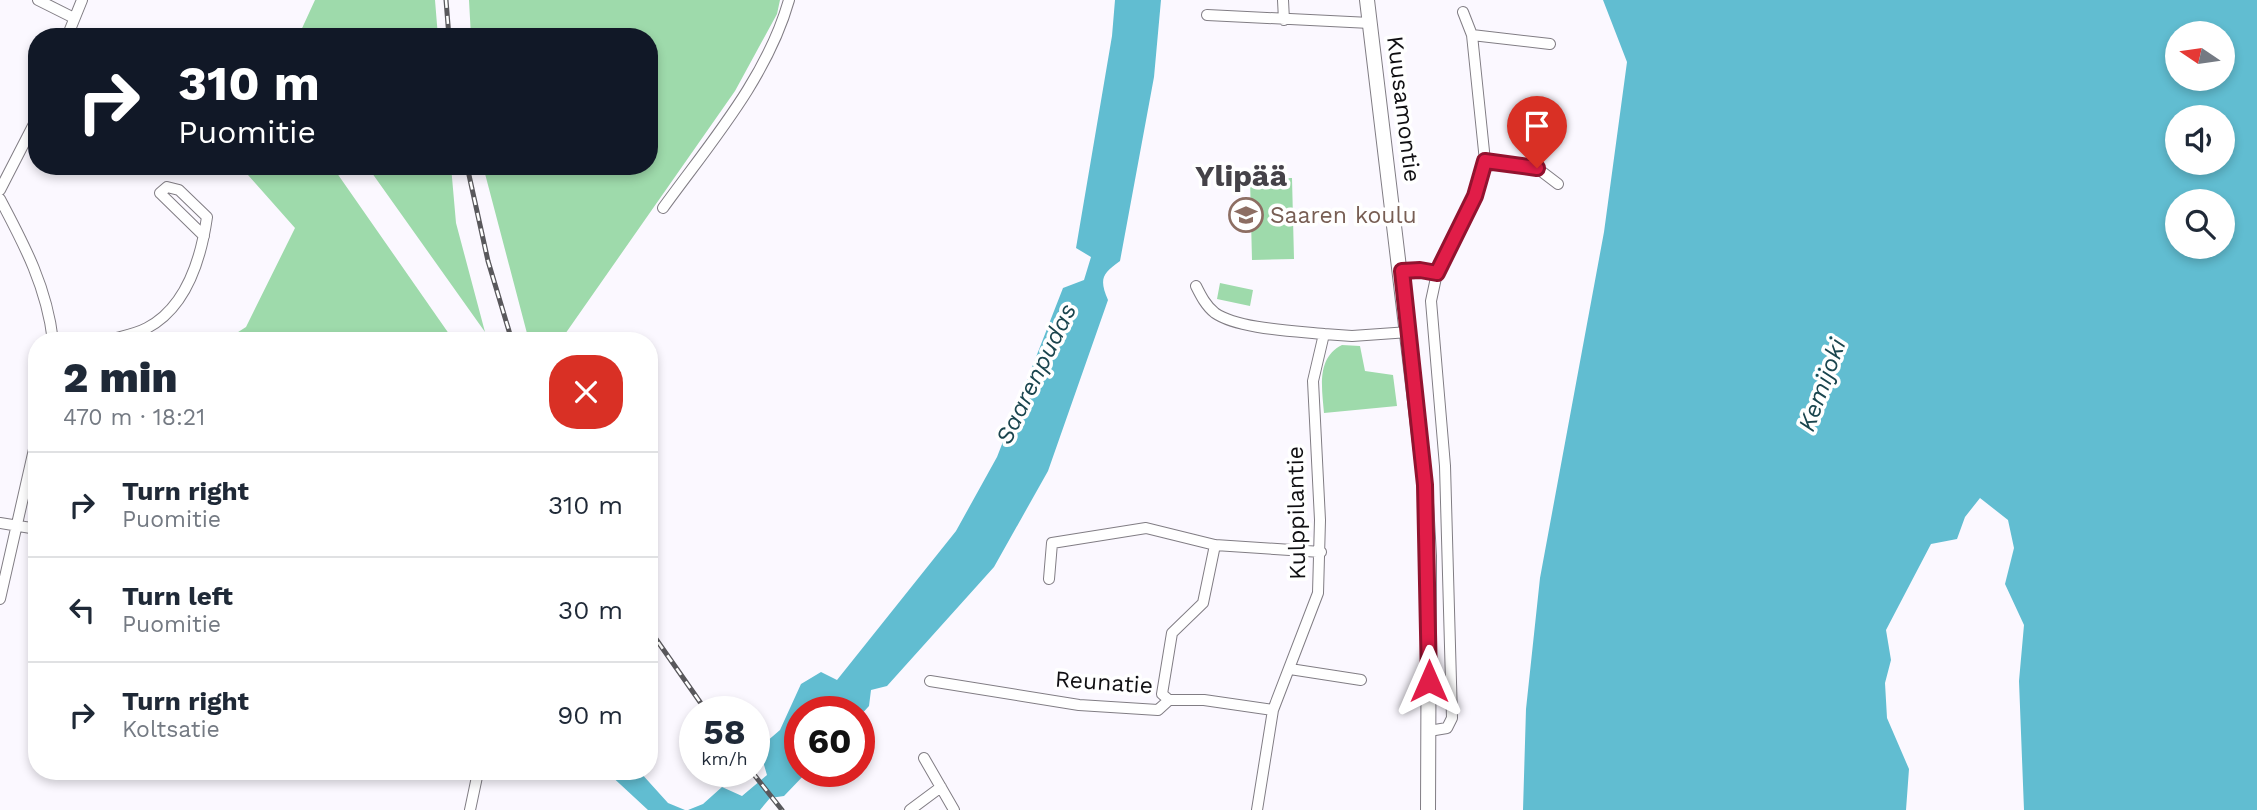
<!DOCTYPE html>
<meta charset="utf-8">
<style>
:root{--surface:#fff;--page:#f2f2f3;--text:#1f2937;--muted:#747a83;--line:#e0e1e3}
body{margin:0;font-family:"Work Sans",sans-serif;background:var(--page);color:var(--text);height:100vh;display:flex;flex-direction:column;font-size:26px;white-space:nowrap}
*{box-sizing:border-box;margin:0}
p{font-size:23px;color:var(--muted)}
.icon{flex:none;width:38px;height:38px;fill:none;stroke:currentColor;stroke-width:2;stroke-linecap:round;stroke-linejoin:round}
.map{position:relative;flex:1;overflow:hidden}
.drawer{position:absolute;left:28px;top:332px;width:630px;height:448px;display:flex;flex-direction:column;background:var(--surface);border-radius:28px;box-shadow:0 4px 10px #0003}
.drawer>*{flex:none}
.hud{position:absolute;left:28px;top:28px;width:630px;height:147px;border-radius:28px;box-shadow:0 4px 10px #0003;background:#111827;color:#fff;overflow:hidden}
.needle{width:46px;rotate:283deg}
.buttons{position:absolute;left:2165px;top:21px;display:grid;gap:14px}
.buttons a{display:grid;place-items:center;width:70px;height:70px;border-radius:50%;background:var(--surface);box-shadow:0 4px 10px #0003;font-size:35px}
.speed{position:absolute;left:679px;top:696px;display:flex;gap:14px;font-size:35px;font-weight:700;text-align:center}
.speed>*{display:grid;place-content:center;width:91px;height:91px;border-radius:50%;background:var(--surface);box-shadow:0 4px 10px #0003;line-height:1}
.speed small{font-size:18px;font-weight:400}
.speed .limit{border:10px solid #d22;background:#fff;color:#111}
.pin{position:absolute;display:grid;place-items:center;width:60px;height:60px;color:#fff;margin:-72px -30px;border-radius:50% 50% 50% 0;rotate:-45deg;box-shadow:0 0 7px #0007}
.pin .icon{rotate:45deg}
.me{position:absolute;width:77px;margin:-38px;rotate:0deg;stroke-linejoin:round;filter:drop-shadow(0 0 5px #0008)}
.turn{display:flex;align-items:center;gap:24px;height:147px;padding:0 35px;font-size:32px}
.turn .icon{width:91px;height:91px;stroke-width:2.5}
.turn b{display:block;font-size:49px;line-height:60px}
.round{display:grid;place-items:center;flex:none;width:74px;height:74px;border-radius:28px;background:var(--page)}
.summary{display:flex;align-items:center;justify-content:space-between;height:119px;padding:0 35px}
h1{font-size:42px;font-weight:800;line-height:52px}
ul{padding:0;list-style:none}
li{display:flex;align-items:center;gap:21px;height:105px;padding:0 35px;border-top:2px solid var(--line)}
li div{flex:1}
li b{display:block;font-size:26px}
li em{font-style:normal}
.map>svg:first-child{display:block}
</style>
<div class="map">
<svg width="2257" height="810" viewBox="0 0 2257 810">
<rect width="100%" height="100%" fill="#fbf8ff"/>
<path fill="#9edaab" d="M315 0H435L438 37H298Z
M469 0H780L777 14 735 91 563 337 555 341H529L483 166H649V37H471Z
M240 166H332L454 341H224L246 327 295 228Z
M367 166H451L456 223 485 332Z
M1292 178 1294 259 1252 260 1250 179Z
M1220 283 1253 290 1250 306 1217 299Z
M1342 345 1360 346 1365 371 1393 375 1397 406 1324 413C1322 388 1316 358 1342 345Z"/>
<path fill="#61bdd1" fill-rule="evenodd" d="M1115 0H1161L1154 77 1120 261C1102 274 1099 279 1108 300L1048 471 994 567 887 686 871 690 869 706 859 717V712H800V772H807L784 796 770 798 760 810H688L703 804 722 787 742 796 767 775 759 748 780 730 801 684 821 672 837 680 956 531 997 457 1063 288 1084 280 1091 257 1076 248 1112 36Z
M1603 0H2257V810H2024L2019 681 2024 625 2005 584 2014 548 2008 520 1980 498 1965 517 1957 539 1931 544 1886 630 1891 660 1885 683 1887 718 1909 769 1906 810H1523L1526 709 1540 578 1604 232 1627 62ZM2177 33H2222V79H2177ZM2177 117H2222V163H2177ZM2177 201H2222V247H2177Z
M607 772H640L668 803 685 810H648Z"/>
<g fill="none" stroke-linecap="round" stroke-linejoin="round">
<g stroke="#817d84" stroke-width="12">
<path id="minor" d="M38 0 74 18
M1283 0 1284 20
M1207 15 1370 23
M1472 35 1550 44
M67 37 82 0
M1485 161 1537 168 1558 184
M0 190 37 118
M0 199C25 246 47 288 53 341
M663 208C710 143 767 78 789 0
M1402 271 1420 269 1437 273
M1196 286C1201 296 1206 306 1215 313 1238 329 1296 331 1324 334
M105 341C118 337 134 335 147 328 187 307 201 259 207 217L179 190 167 187 160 193 204 236
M0 523 37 529
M1049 579 1052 543 1146 528 1215 545 1321 552
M0 599 37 436
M1290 669 1361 680
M930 681 1079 705 1158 710 1169 700H1204L1273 710
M1169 700 1162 694 1172 633 1203 603 1215 545
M1429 731 1447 728 1452 718 1445 466 1431 301 1437 273 1475 196 1485 161 1472 35 1463 12
M924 758 954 810
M470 810 478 772
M910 810 941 787
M1257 810 1273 710 1318 593 1320 520 1313 381 1324 334 1352 336 1409 332"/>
</g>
<g stroke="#817d84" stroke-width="16">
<path id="major" d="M1367 0 1425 485 1429 556 1428 810"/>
</g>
<use href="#minor" stroke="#fff" stroke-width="10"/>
<use href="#major" stroke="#fff" stroke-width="14"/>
<g stroke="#59585c" stroke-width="5">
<path id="rail" d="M446 0 449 37
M467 166 488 261 512 341
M649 629 707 712
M752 772 782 810"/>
</g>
<use href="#rail" stroke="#fff" stroke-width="2.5" stroke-dasharray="8" stroke-linecap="butt"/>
</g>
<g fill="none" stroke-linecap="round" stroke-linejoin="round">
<g stroke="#92132f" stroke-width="18">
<path id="route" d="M1429 681 1425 485 1402 271 1420 270 1437 273 1475 196 1485 161 1537 168"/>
</g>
<use href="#route" stroke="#e11d48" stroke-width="12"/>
</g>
<defs>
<g id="school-ring" transform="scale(1.75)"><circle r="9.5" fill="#fff" stroke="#8d6e63" stroke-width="1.5"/><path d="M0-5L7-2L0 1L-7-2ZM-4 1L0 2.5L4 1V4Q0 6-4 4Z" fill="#8d6e63"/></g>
</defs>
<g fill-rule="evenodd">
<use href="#school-ring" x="1246" y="215"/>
</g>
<g text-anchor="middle" stroke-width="7" stroke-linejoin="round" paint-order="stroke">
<g font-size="23" fill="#100f12" stroke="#fff">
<text transform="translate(1404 109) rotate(83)" y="8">Kuusamontie</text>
<text transform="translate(1296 513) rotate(-91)" y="8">Kulppilantie</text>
<text transform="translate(1104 682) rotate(4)" y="8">Reunatie</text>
</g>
<g font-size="23" fill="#785e54" stroke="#fff" text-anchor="start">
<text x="1270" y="223">Saaren koulu</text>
</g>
<g font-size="24" font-style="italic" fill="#1a454e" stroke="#fff">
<text transform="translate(1036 374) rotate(-64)" y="8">Saarenpudas</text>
<text transform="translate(1822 385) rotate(-70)" y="8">Kemijoki</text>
</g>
<g font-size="30" font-weight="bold" fill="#454248" stroke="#fff">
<text x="1241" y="186">Ylipää</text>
</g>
</g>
</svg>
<div class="buttons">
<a><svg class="needle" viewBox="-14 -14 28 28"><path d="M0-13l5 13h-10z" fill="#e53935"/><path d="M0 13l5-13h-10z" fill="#747a83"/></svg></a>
<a><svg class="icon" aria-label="sound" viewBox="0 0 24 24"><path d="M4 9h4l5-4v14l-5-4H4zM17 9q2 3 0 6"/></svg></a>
<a><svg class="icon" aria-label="search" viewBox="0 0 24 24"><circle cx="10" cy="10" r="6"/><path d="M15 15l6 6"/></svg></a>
</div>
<div class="speed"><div>58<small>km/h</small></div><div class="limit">60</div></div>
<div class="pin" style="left:1537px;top:168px;background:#d93025"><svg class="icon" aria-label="arrive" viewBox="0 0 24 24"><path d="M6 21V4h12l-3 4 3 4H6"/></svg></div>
<svg class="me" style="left:1429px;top:681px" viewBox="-20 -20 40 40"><path d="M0-17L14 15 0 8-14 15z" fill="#e11d48" stroke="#fff" stroke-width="4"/></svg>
<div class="hud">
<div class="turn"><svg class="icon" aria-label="right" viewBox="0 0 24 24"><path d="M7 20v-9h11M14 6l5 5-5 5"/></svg><div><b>310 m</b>Puomitie</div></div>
</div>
<section class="drawer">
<div class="summary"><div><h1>2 min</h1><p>470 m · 18:21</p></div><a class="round" style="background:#d93025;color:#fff"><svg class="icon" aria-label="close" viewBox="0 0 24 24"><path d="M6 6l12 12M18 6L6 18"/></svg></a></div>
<ul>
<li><svg class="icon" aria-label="right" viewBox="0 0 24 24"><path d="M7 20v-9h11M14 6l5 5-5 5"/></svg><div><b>Turn right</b><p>Puomitie</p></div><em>310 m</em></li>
<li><svg class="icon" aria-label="left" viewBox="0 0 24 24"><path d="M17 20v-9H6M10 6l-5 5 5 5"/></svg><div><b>Turn left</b><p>Puomitie</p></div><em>30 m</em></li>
<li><svg class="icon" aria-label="right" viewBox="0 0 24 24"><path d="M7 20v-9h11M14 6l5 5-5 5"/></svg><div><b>Turn right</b><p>Koltsatie</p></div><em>90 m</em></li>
</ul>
</section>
</div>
